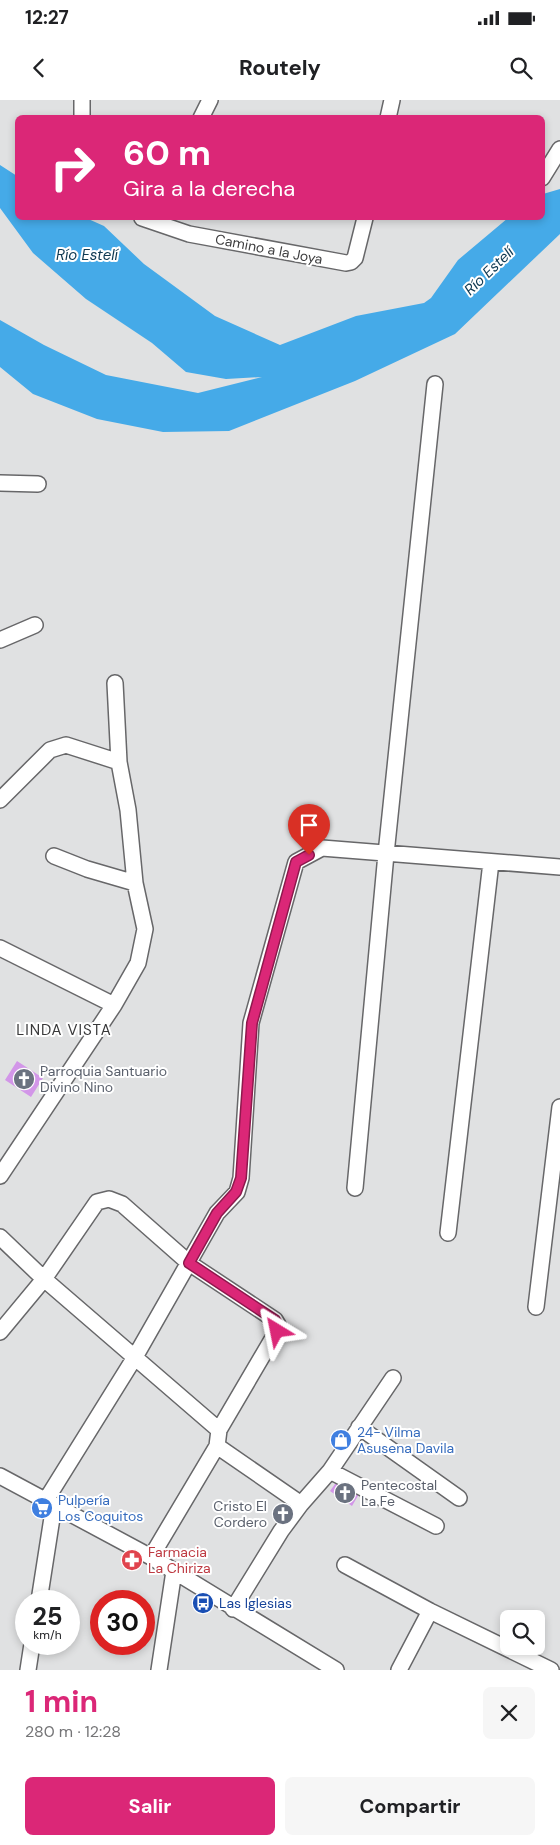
<!DOCTYPE html>
<html lang="es">
<meta charset="utf-8">
<style>
:root{--surface:#fff;--page:#f6f6f6;--text:#202124;--muted:#757577;--accent:#db2777}
body{margin:0;font-family:"DM Sans",sans-serif;background:var(--page);color:var(--text);height:100vh;display:flex;flex-direction:column;font-size:19px;white-space:nowrap}
*{box-sizing:border-box;margin:0}
p{font-size:16px;color:var(--muted)}
.icon{flex:none;width:28px;height:28px;fill:none;stroke:currentColor;stroke-width:2;stroke-linecap:round;stroke-linejoin:round}
.map{position:relative;height:1570px;overflow:hidden}
.drawer{display:flex;flex-direction:column;background:var(--surface);flex:1}
.drawer>*{flex:none}
.guide{position:absolute;left:15px;top:15px;width:530px;height:105px;border-radius:8px;box-shadow:0 2px 8px #0003;background:#db2777;color:#fff;overflow:hidden}
.buttons{position:absolute;left:500px;top:1510px;display:grid;gap:10px}
.buttons a{display:grid;place-items:center;width:45px;height:45px;border-radius:8px;background:var(--surface);box-shadow:0 2px 8px #0003;font-size:25px}
.speed{position:absolute;left:15px;top:1490px;display:flex;gap:10px;font-size:25px;font-weight:700;text-align:center}
.speed>*{display:grid;place-content:center;width:65px;height:65px;border-radius:50%;background:var(--surface);box-shadow:0 2px 8px #0003;line-height:1}
.speed small{font-size:12px;font-weight:400}
.speed .limit{border:8px solid #d22;background:#fff;color:#111}
.pin{position:absolute;display:grid;place-items:center;width:42px;height:42px;color:#fff;margin:-51px -21px;border-radius:50% 50% 50% 0;rotate:-45deg;box-shadow:0 0 5px #0007}
.pin .icon{rotate:45deg}
.me{position:absolute;width:55px;margin:-28px;rotate:325deg;stroke-linejoin:round;filter:drop-shadow(0 0 4px #0008)}
.turn{display:flex;align-items:center;gap:18px;height:105px;padding:0 25px;font-size:22px}
.turn .icon{width:65px;height:65px;stroke-width:2.5}
.turn b{display:block;font-size:35px;line-height:42px}
.round{display:grid;place-items:center;flex:none;width:52px;height:52px;border-radius:8px;background:var(--page)}
.head{display:flex;align-items:center;justify-content:space-between;height:85px;padding:0 25px}
h1{font-size:30px;font-weight:700;line-height:38px;color:var(--accent)}
.button{display:flex;gap:10px;margin-top:auto;padding:10px 25px}
.button a{flex:1;height:58px;border-radius:8px;background:var(--accent);color:#fff;font-size:20px;font-weight:700;line-height:58px;text-align:center}
.button a+a{background:var(--page);color:var(--text)}
.status{display:flex;justify-content:space-between;align-items:center;height:35px;padding:0 25px;background:var(--surface);direction:ltr}
.status svg{height:14px;fill:currentColor}
header{display:flex;justify-content:space-between;align-items:center;height:65px;padding:0 25px;background:var(--surface);font-size:22px;font-weight:700}
.map>svg:first-child{display:block}
</style>
<div class="status"><b>12:27</b><svg viewBox="0 0 49 12"><path d="M0 12V9h3v3zM5 12V6h3v6zM10 12V3h3v9zM15 12V0h3v12zM26 1h20v11H26zM47 4h2v5h-2z"/></svg></div>
<header><svg class="icon" aria-label="back" viewBox="0 0 24 24"><path d="M15 5l-7 7 7 7"/></svg>Routely<svg class="icon" aria-label="search" viewBox="0 0 24 24"><circle cx="10" cy="10" r="6"/><path d="M15 15l6 6"/></svg></header>
<div class="map">
<svg width="560" height="1570" viewBox="0 0 560 1570">
<rect width="100%" height="100%" fill="#e0e1e2"/>
<path fill="#45aae8" d="M0 65 17 76 18 118H86L104 126 144 164 215 216 280 245 356 216 424 203 431 198 458 160 508 118H542L543 94 560 89V134L455 234 355 281 229 331 163 332 97 319 33 294 0 267V220L44 245 106 275 198 293 262 277 226 279 186 272 152 243 86 199 33 153 0 108Z"/>
<path fill="#d296e8" d="M17 961 43 978 31 997 5 980Z
M338 1380 359 1394 352 1406 330 1391Z
M283 1405 292 1411 283 1422 275 1416Z"/>
<g fill="none" stroke-linecap="round" stroke-linejoin="round">
<g stroke="#676769" stroke-width="18">
<path id="street" d="M82 18V0
M201 18 210 0
M388 18 392 0
M542 78 560 49
M142 118 189 134 346 163 351 162 355 158 365 118
M0 383 38 384
M0 540 35 525
M0 700 50 650 66 645 119 662
M54 756 87 769 135 783
M0 848 114 905
M0 1076 114 905 138 863 145 829 135 783 128 710 119 662 115 583
M355 1088 386 754 435 284
M448 1133 491 762
M0 1137 44 1179 219 1330
M536 1207 560 1007
M0 1232 44 1179 97 1102 109 1099 122 1104 189 1163 275 1220 278 1225 277 1231 219 1330 217 1346 151 1457
M359 1327 459 1398
M217 1346 301 1404
M330 1371 436 1426
M0 1376 151 1457 336 1570
M46 1400 135 1257 217 1113 237 1092 241 1078 251 923 296 762 322 748 560 767
M345 1465 430 1511 551 1570
M39 1501 54 1405
M233 1509 281 1431 301 1404 330 1371 393 1278
M28 1570 32 1544
M159 1570 174 1471
M399 1570 430 1511"/>
</g>
<use href="#street" stroke="#fff" stroke-width="15"/>
</g>
<g fill="none" stroke-linecap="round" stroke-linejoin="round">
<g stroke="#8e194d" stroke-width="12">
<path id="route" d="M277 1231 278 1225 275 1220 189 1163 217 1113 236 1092 241 1078 252 923 296 762 309 755"/>
</g>
<use href="#route" stroke="#db2777" stroke-width="9"/>
</g>
<defs>
<g id="church-disc" transform="scale(1.125)"><circle r="9.5" fill="#6b7280" stroke="#fff"/><path d="M-1.2-6h2.4v3.5h3.3v2.4h-3.3V6h-2.4V-.1h-3.3v-2.4h3.3Z" fill="#fff"/></g>
<g id="shop-disc" transform="scale(1.125)"><circle r="9.5" fill="#3f7fe0" stroke="#fff"/><path d="M-5-2.5h2.3a2.7 3.5 0 0 1 5.4 0H5L5.5 6h-11ZM-1.5-2.5h3a1.5 2.3 0 0 0-3 0Z" fill="#fff"/></g>
<g id="supermarket-disc" transform="scale(1.125)"><circle r="9.5" fill="#3f7fe0" stroke="#fff"/><path d="M-6-5.5h2.5l.6 2H6L4.5 2H-2.5L-4.4-4H-6ZM-1.5 3.2a1.3 1.3 0 1 0 .1 0ZM3 3.2a1.3 1.3 0 1 0 .1 0Z" fill="#fff"/></g>
<g id="pharmacy-disc" transform="scale(1.125)"><circle r="9.5" fill="#e0444e" stroke="#fff"/><path d="M-2-6h4v4h4v4h-4v4h-4v-4h-4v-4h4Z" fill="#fff"/></g>
<g id="bus-disc" transform="scale(1.125)"><circle r="9.5" fill="#1a4fb4" stroke="#fff"/><path d="M-5-6H5V4H4V6H2V4H-2V6H-4V4H-5ZM-3.5-4V0h7V-4ZM-3.5 1.2v1.5H-2V1.2ZM2 1.2v1.5H3.5V1.2Z" fill="#fff"/></g>
</defs>
<g fill-rule="evenodd">
<use href="#church-disc" x="24" y="979"/>
<use href="#shop-disc" x="341" y="1340"/>
<use href="#church-disc" x="345" y="1393"/>
<use href="#supermarket-disc" x="42" y="1408"/>
<use href="#church-disc" x="283" y="1414"/>
<use href="#pharmacy-disc" x="132" y="1460"/>
<use href="#bus-disc" x="203" y="1503"/>
</g>
<g text-anchor="middle" stroke-width="4" stroke-linejoin="round" paint-order="stroke">
<g font-size="14" fill="#3d3d3e" stroke="#fff">
<text transform="translate(269 149) rotate(11)" y="5">Camino a la Joya</text>
</g>
<g font-size="14" fill="#5b616d" stroke="#fff" text-anchor="start">
<text x="40" y="976">Parroquia Santuario<tspan x="40" dy="16">Divino Nino</tspan></text>
<text x="361" y="1390">Pentecostal<tspan x="361" dy="16">La Fe</tspan></text>
<text x="267" y="1411" text-anchor="end">Cristo El<tspan x="267" dy="16">Cordero</tspan></text>
</g>
<g font-size="14" fill="#366cbe" stroke="#fff" text-anchor="start">
<text x="357" y="1337">24- Vilma<tspan x="357" dy="16">Asusena Davila</tspan></text>
<text x="58" y="1405">Pulpería<tspan x="58" dy="16">Los Coquitos</tspan></text>
</g>
<g font-size="14" fill="#be3a42" stroke="#fff" text-anchor="start">
<text x="148" y="1457">Farmacia<tspan x="148" dy="16">La Chiriza</tspan></text>
</g>
<g font-size="14" fill="#164399" stroke="#fff" text-anchor="start">
<text x="219" y="1508">Las Iglesias</text>
</g>
<g font-size="15" font-style="italic" fill="#0e3952" stroke="#fff">
<text x="87" y="160">Río Estelí</text>
<text transform="translate(489 171) rotate(-44)" y="5">Río Estelí</text>
</g>
<g font-size="15" letter-spacing="1" fill="#39393a" stroke="#fff">
<text x="64" y="935">LINDA VISTA</text>
</g>
</g>
</svg>
<div class="buttons">
<a><svg class="icon" aria-label="search" viewBox="0 0 24 24"><circle cx="10" cy="10" r="6"/><path d="M15 15l6 6"/></svg></a>
</div>
<div class="speed"><div>25<small>km/h</small></div><div class="limit">30</div></div>
<div class="pin" style="left:309px;top:755px;background:#d93025"><svg class="icon" aria-label="arrive" viewBox="0 0 24 24"><path d="M6 21V4h12l-3 4 3 4H6"/></svg></div>
<svg class="me" style="left:277px;top:1231px" viewBox="-20 -20 40 40"><path d="M0-17L14 15 0 8-14 15z" fill="#db2777" stroke="#fff" stroke-width="4"/></svg>
<div class="guide">
<div class="turn"><svg class="icon" aria-label="right" viewBox="0 0 24 24"><path d="M7 20v-9h11M14 6l5 5-5 5"/></svg><div><b>60 m</b>Gira a la derecha</div></div>
</div>
</div>
<section class="drawer">
<div class="head"><div><h1>1 min</h1><p>280 m · 12:28</p></div><a class="round"><svg class="icon" aria-label="close" viewBox="0 0 24 24"><path d="M6 6l12 12M18 6L6 18"/></svg></a></div>
<div class="button"><a>Salir</a><a>Compartir</a></div>
</section>
